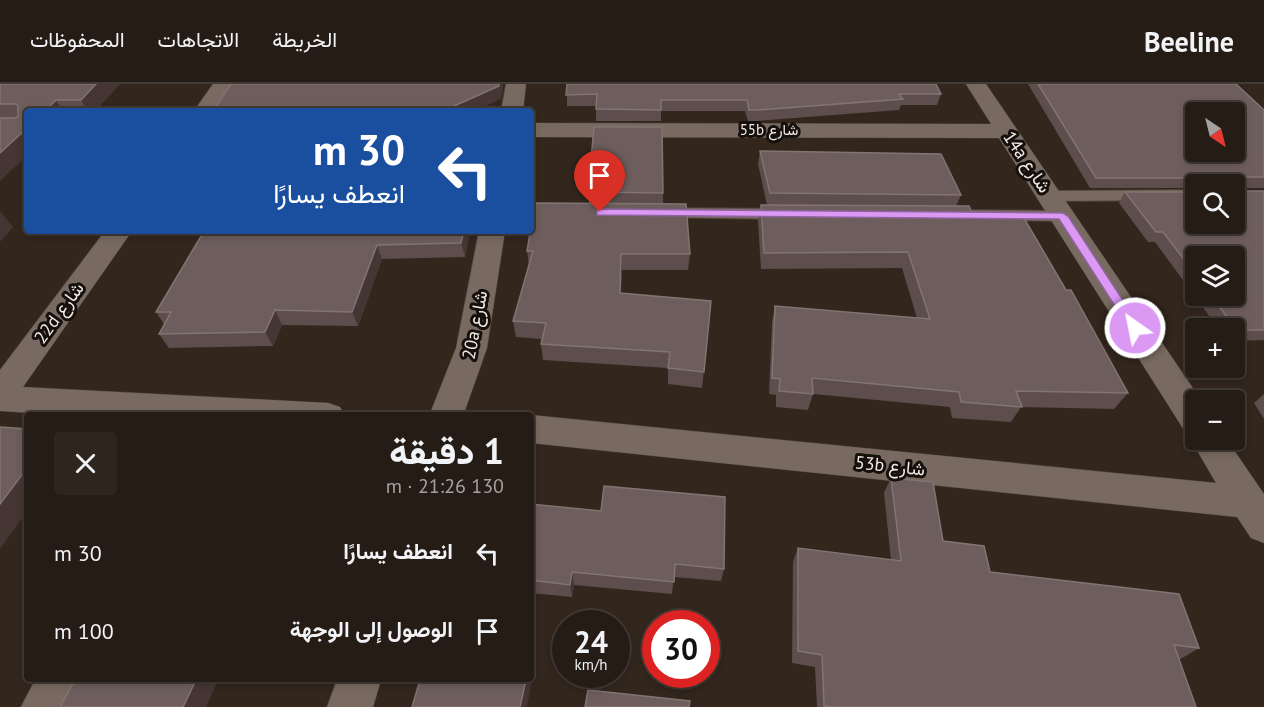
<!DOCTYPE html>
<html lang="ar">
<meta charset="utf-8">
<style>
:root{--surface:#261c16;--page:#2e251f;--text:#f1f3f6;--muted:#a4a1a1;--line:#423a35}
body{margin:0;font-family:"PT Sans",Vazirmatn,sans-serif;background:var(--page);color:var(--text);direction:rtl;height:100vh;display:flex;flex-direction:column;font-size:22px;white-space:nowrap}
*{box-sizing:border-box;margin:0}
p{font-size:20px;color:var(--muted)}
.icon{flex:none;width:33px;height:33px;fill:none;stroke:currentColor;stroke-width:2;stroke-linecap:round;stroke-linejoin:round}
.map{position:relative;flex:1;overflow:hidden;direction:ltr}
.side{position:absolute;left:24px;top:328px;width:510px;height:270px;display:flex;flex-direction:column;background:var(--surface);border-radius:6px;box-shadow:0 3px 9px #0003,0 0 0 2px var(--line);direction:rtl}
.side>*{flex:none}
.banner{position:absolute;left:24px;top:24px;width:510px;height:126px;border-radius:6px;box-shadow:0 3px 9px #0003,0 0 0 2px var(--line);direction:rtl;background:#1a4fa0;color:#fff;overflow:hidden}
.needle{width:39px;rotate:145deg}
.tools{position:absolute;left:1185px;top:18px;display:grid;gap:12px}
.tools a{display:grid;place-items:center;width:60px;height:60px;border-radius:6px;background:var(--surface);box-shadow:0 3px 9px #0003,0 0 0 2px var(--line);font-size:30px}
.speed{position:absolute;left:552px;top:526px;display:flex;gap:12px;font-size:30px;font-weight:700;text-align:center}
.speed>*{display:grid;place-content:center;width:78px;height:78px;border-radius:50%;background:var(--surface);box-shadow:0 3px 9px #0003,0 0 0 2px var(--line);line-height:1}
.speed small{font-size:15px;font-weight:400}
.speed .limit{border:9px solid #d22;background:#fff;color:#111}
.pin{position:absolute;display:grid;place-items:center;width:51px;height:51px;color:#fff;margin:-62px -26px;border-radius:50% 50% 50% 0;rotate:-45deg;box-shadow:0 0 6px #0007}
.pin .icon{rotate:45deg}
.me{position:absolute;width:66px;margin:-33px;rotate:327deg;stroke-linejoin:round;filter:drop-shadow(0 0 4px #0008)}
.turn{display:flex;align-items:center;gap:21px;height:126px;padding:0 30px;font-size:27px}
.turn .icon{width:78px;height:78px;stroke-width:2.5}
.turn b{display:block;font-size:42px;line-height:51px}
.round{display:grid;place-items:center;flex:none;width:63px;height:63px;border-radius:6px;background:var(--page)}
.head{display:flex;align-items:center;justify-content:space-between;height:102px;padding:0 30px}
h1{font-size:36px;font-weight:800;line-height:45px}
ul{padding:0;list-style:none}
li{display:flex;align-items:center;gap:18px;height:78px;padding:0 30px}
li div{flex:1}
li b{display:block;font-size:22px}
li em{font-style:normal}
header{display:flex;align-items:center;gap:36px;box-sizing:border-box;height:84px;padding:0 30px;background:var(--surface);border-bottom:2px solid var(--line)}
header strong{font-size:28px}
nav{display:flex;gap:33px;margin-inline-start:auto;font-size:21px}
.map>svg:first-child{display:block}
</style>
<header>
<strong>Beeline</strong>
<nav><a>الخريطة</a><a>الاتجاهات</a><a>المحفوظات</a></nav>
</header>
<div class="map">
<svg width="1264" height="623" viewBox="0 0 1264 623">
<rect width="100%" height="100%" fill="#32261d"/>
<g fill="none" stroke-linecap="round" stroke-linejoin="round">
<g stroke="#4d443c" stroke-width="2">
<path id="lane" d="M1196 106V116L1050 117 1044 116 1041 112 1044 108 1050 107Z
M656 124 788 125 794 126 797 130 794 134 788 135 650 133 647 129 650 125Z
M944 126 1063 127 1069 128 1072 132 1069 136 1063 137 938 135 935 131 938 127Z"/>
</g>
<g stroke="#4d443c" stroke-width="1">
<path id="street" d="M213 0H234L216 27H194Z
M506 0H526L523 27H501Z
M966 0H986L1201 316H1196V356H1227L1264 410V459L1251 454 1237 433 531 359V331L1216 399 1191 356 1194 350 1184 346 999 54 531 53V39L991 40Z
M105 147H132L23 303 328 319 340 323 345 332H85L0 327V286Z
M479 147H505L487 264 463 332H429L456 264Z
M35 596H82L69 623H21Z
M337 596H381L373 623H327Z"/>
</g>
<use href="#lane" fill="#786a60" fill-rule="evenodd"/>
<use href="#street" fill="#786a60" fill-rule="evenodd"/>
</g>
<path fill="#5d4d4c" fill-rule="evenodd" d="M0 0H120L95 27H27V71L0 97Z
M567 0 941 10 937 21H901L899 26 757 37H748L745 27H661V37H596V22H567Z
M1028 0H1236L1264 26V104H1240V105L1242 107H1264V256L1234 257V244H1218L1155 158H1148L1119 119 1125 108 1196 140 1234 100H1196V104H1090ZM1196 172 1234 212H1196Z
M760 67 961 111 956 122 974 134 1128 309 1114 325 1021 323 1011 338 952 334 950 323 813 310 808 326 776 323V311L769 310 772 238 775 222 917 234 902 184 761 185 758 137 761 121H767L758 80Z
M588 108 663 109V120L690 170 688 186H622L621 209 711 217 702 304 668 300V284L543 276 541 260 542 255 516 253 513 237 529 182 527 167 589 120Z
M204 147H470L465 173 382 175 358 242 282 241 273 262 169 264 159 250 164 240 156 228Z
M1264 310V335L1254 319Z
M891 394 943 457 990 488 1199 564 1179 576 1196 623H817L815 583 792 579 793 478 798 464 891 476 884 409Z
M531 420 724 485 721 497 674 493 672 510 574 501 572 513 531 509Z"/>
<path fill="#453633" d="M96 0H120L95 27H87L81 16Z
M499 0H503V4L501 15 475 27H443Z
M56 16 63 27H45Z
M27 44V71L0 97V69Z
M0 127 13 143 0 158Z
M464 147H470L465 173 461 159Z
M377 161 382 175 358 242 352 228Z
M621 170 622 186 620 225V209Z
M275 226 282 241 273 262 265 248Z
M27 384V427L0 465V420Z
M572 488 574 501 572 513 570 501Z
M531 582 533 589 527 623H520L526 596H531Z
M196 596H218L206 623H183Z"/>
<path fill="#6d5e5d" stroke="#827472" stroke-width="1.5" fill-rule="evenodd" d="M0 0H96L81 16H56L45 27H27V44L0 69V34H16L18 32V22L16 20H0Z
M231 0H499V2L443 27H213Z
M567 0H936L941 10H899L903 15 759 26H749L747 16H661V26L596 25 597 10 566 11Z
M1038 0H1236L1264 26V93H1242L1240 95V105L1242 107H1264V246H1237L1211 212H1234V172H1196V191L1163 148H1156L1125 108H1196V140H1234V100H1206L1205 94H1096ZM1196 28H1234V68H1196Z
M594 43H662L663 109 588 108Z
M760 67 941 70 961 111 770 109Z
M535 119 686 120 690 170H621L620 209 711 217 704 288 668 284 670 268 541 260 546 239 513 237 533 167H527Z
M761 121 969 122 974 134H1024L1066 206H1071L1128 309 1016 307 1022 323 961 318 959 308 812 294 813 310 779 307 780 295 772 294 775 222 930 235 908 168 764 169Z
M204 147H464L461 159 377 161 352 228 275 226 265 248 159 250 171 228H156Z
M0 343 27 345V384L0 420Z
M891 394 933 398 943 457 984 462 990 488 1179 510 1199 564 1174 561 1196 623H834L824 622 822 571 798 567V464L901 477Z
M604 402 725 413 724 485 675 480 674 498 572 488 570 501 531 496V420L601 427Z
M75 596H196L183 623H60Z
M420 596H526L520 623H412Z
M588 606 690 617 689 623H585Z"/>
<path fill="#dc99f4" stroke="#8f639f" stroke-width="1.5" d="M600 125 1063 129 1068 132 1141 244 1139 247H1131L1059 135 597 131V126Z"/>
<g text-anchor="middle" stroke-width="6" stroke-linejoin="round" paint-order="stroke">
<g font-size="15" fill="#f2eae5" stroke="#15100c">
<text x="769" y="51">55b شارع</text>
</g>
<g font-size="18" fill="#f2eae5" stroke="#15100c">
<text transform="translate(1027 78) rotate(56)" y="6">14a شارع</text>
<text transform="translate(59 229) rotate(-54)" y="6">22d شارع</text>
<text transform="translate(475 241) rotate(-79)" y="6">20a شارع</text>
<text transform="translate(890 382) rotate(6)" y="6">53b شارع</text>
</g>
</g>
</svg>
<div class="tools">
<a><svg class="needle" viewBox="-14 -14 28 28"><path d="M0-13l5 13h-10z" fill="#e53935"/><path d="M0 13l5-13h-10z" fill="#a4a1a1"/></svg></a>
<a><svg class="icon" aria-label="search" viewBox="0 0 24 24"><circle cx="10" cy="10" r="6"/><path d="M15 15l6 6"/></svg></a>
<a><svg class="icon" aria-label="layers" viewBox="0 0 24 24"><path d="M12 4l9 5-9 5-9-5zM3 14l9 5 9-5"/></svg></a>
<a>+</a>
<a>−</a>
</div>
<div class="speed"><div>24<small>km/h</small></div><div class="limit">30</div></div>
<div class="pin" style="left:600px;top:128px;background:#d93025"><svg class="icon" aria-label="arrive" viewBox="0 0 24 24"><path d="M6 21V4h12l-3 4 3 4H6"/></svg></div>
<svg class="me" style="left:1135px;top:244px" viewBox="-20 -20 40 40"><circle r="17" fill="#dc99f4" stroke="#fff" stroke-width="3"/><path d="M0-11L8 9 0 5-8 9z" fill="#fff"/></svg>
<div class="banner">
<div class="turn"><svg class="icon" aria-label="left" viewBox="0 0 24 24"><path d="M17 20v-9H6M10 6l-5 5 5 5"/></svg><div><b>30 m</b>انعطف يسارًا</div></div>
</div>
<section class="side">
<div class="head"><div><h1>1 دقيقة</h1><p>130 m · 21:26</p></div><a class="round"><svg class="icon" aria-label="close" viewBox="0 0 24 24"><path d="M6 6l12 12M18 6L6 18"/></svg></a></div>
<ul>
<li><svg class="icon" aria-label="left" viewBox="0 0 24 24"><path d="M17 20v-9H6M10 6l-5 5 5 5"/></svg><div><b>انعطف يسارًا</b></div><em>30 m</em></li>
<li><svg class="icon" aria-label="arrive" viewBox="0 0 24 24"><path d="M6 21V4h12l-3 4 3 4H6"/></svg><div><b>الوصول إلى الوجهة</b></div><em>100 m</em></li>
</ul>
</section>
</div>
